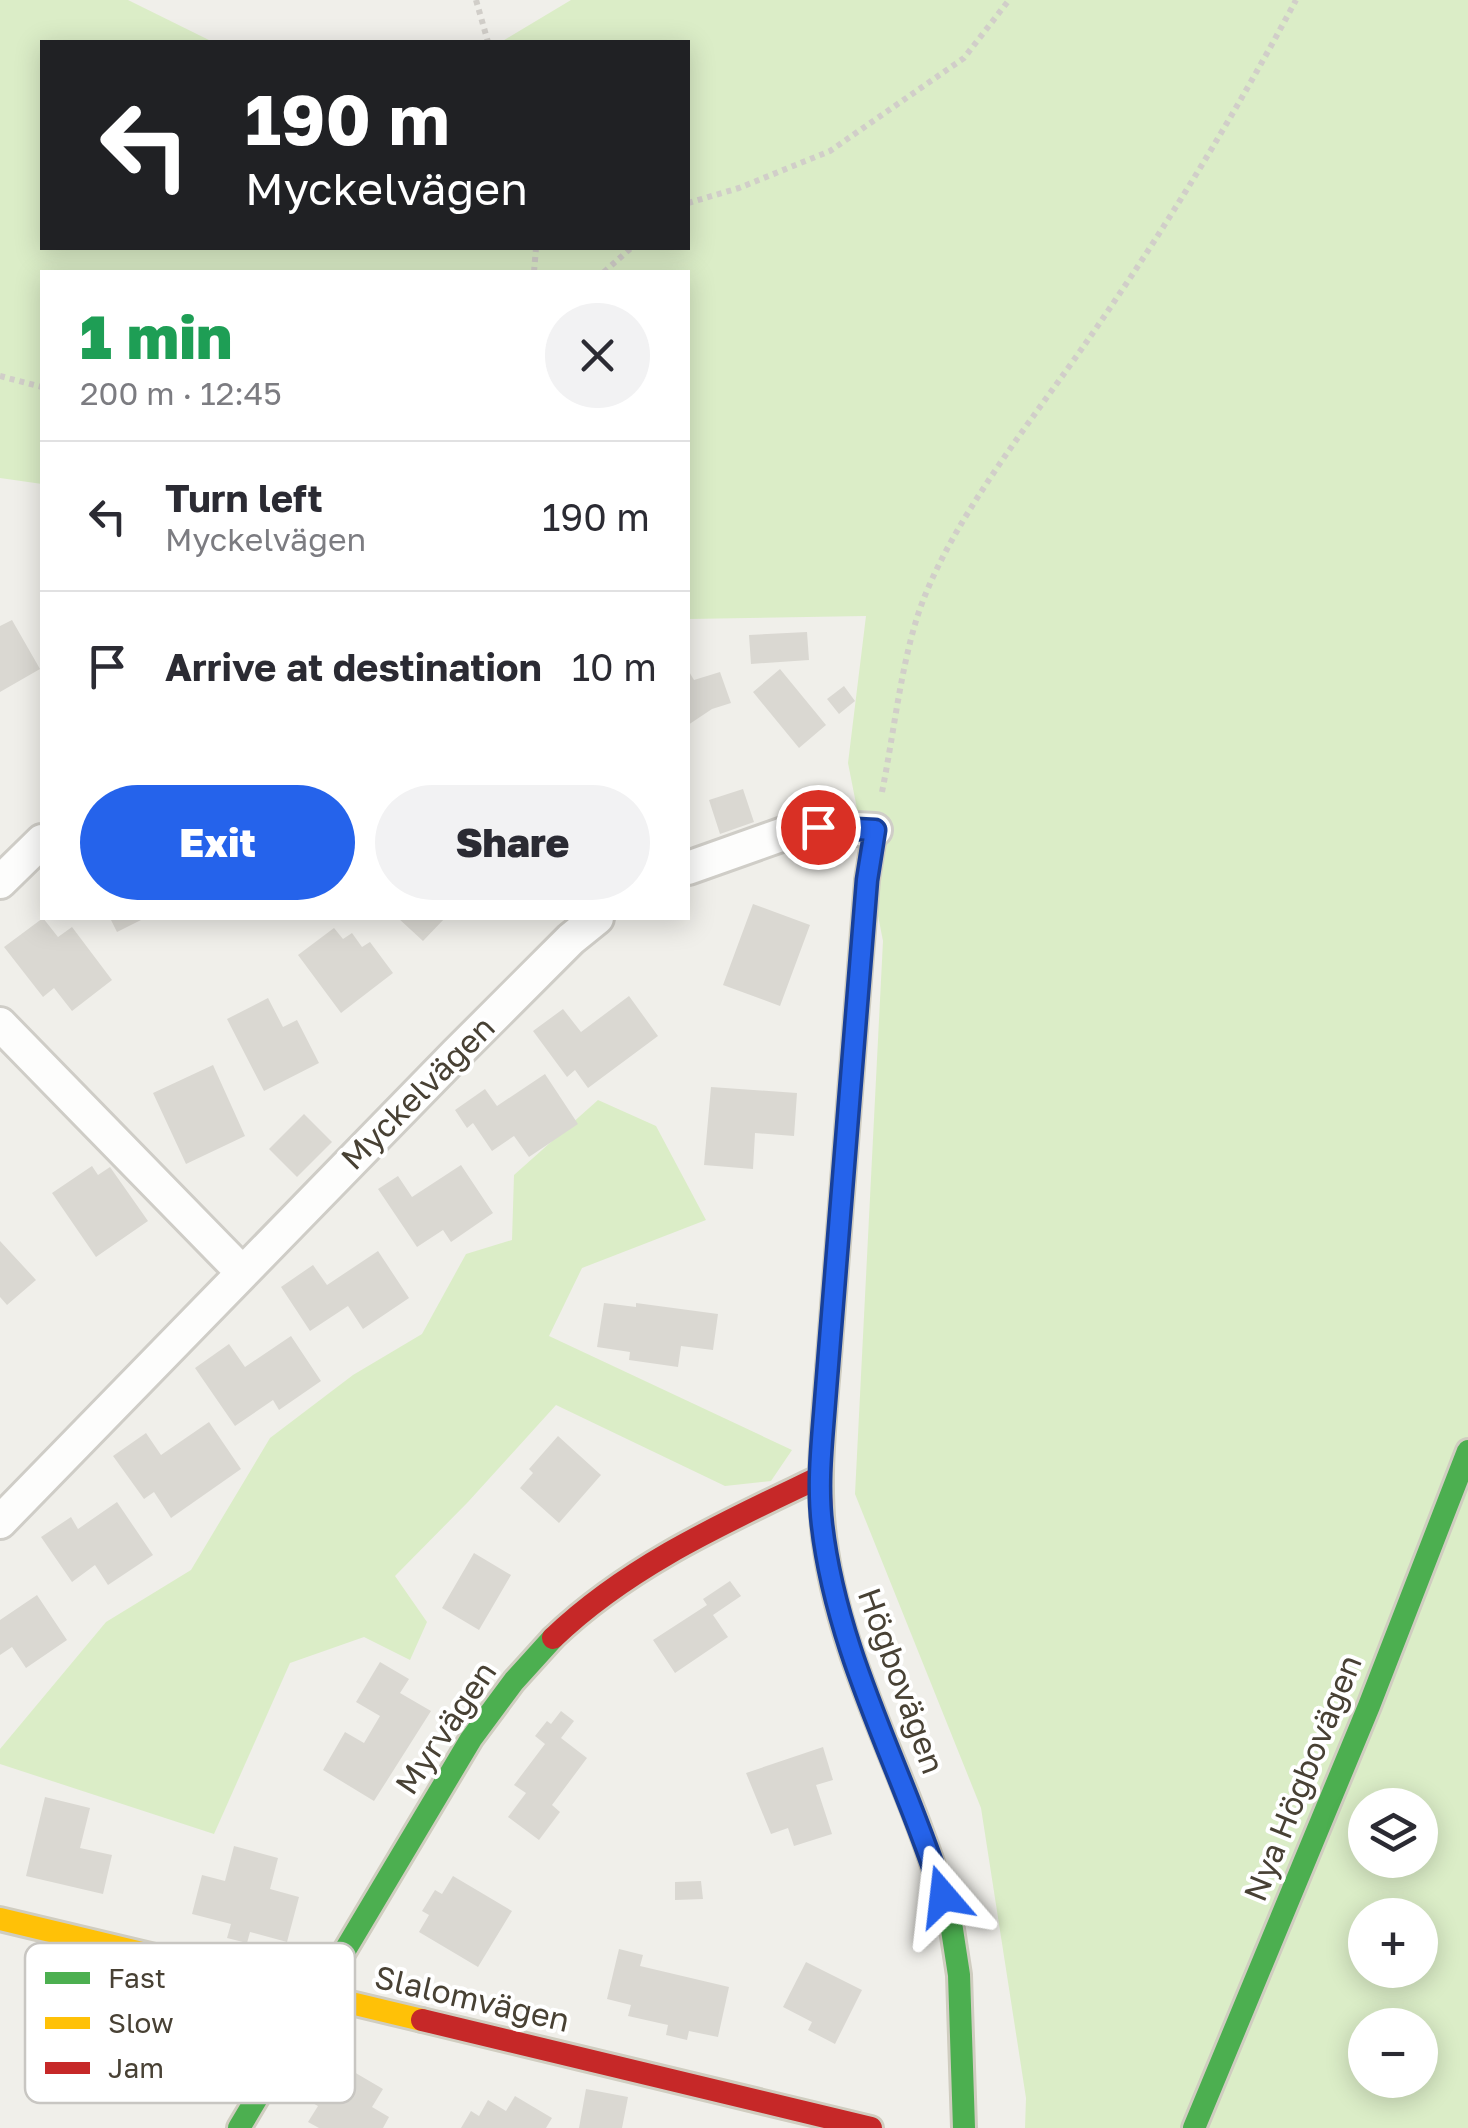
<!DOCTYPE html>
<meta charset="utf-8">
<style>
:root{--surface:#fff;--page:#f2f2f3;--text:#2b2b33;--muted:#7c7c81;--line:#e1e1e2;--accent:#2563eb}
body{margin:0;font-family:"Golos Text",sans-serif;background:var(--page);color:var(--text);height:100vh;display:flex;flex-direction:column;font-size:38px;white-space:nowrap}
*{box-sizing:border-box;margin:0}
p{font-size:32px;color:var(--muted)}
.icon{flex:none;width:55px;height:55px;fill:none;stroke:currentColor;stroke-width:2;stroke-linecap:round;stroke-linejoin:round}
.map{position:relative;flex:1;overflow:hidden}
.side{position:absolute;left:40px;top:270px;width:650px;height:650px;display:flex;flex-direction:column;background:var(--surface);border-radius:0px;box-shadow:0 5px 25px #0003}
.side>*{flex:none}
.banner{position:absolute;left:40px;top:40px;width:650px;height:210px;border-radius:0px;box-shadow:0 5px 25px #0003;background:#202124;color:#fff;overflow:hidden}
.buttons{position:absolute;left:1348px;top:1788px;display:grid;gap:20px}
.buttons a{display:grid;place-items:center;width:90px;height:90px;border-radius:50%;background:var(--surface);box-shadow:0 5px 25px #0003;font-size:50px}
.pin{position:absolute;display:grid;place-items:center;width:85px;height:85px;color:#fff;margin:-42px;border:5px solid #fff;border-radius:50%;box-shadow:0 2px 10px #0007}
.me{position:absolute;width:110px;margin:-55px;rotate:343deg;stroke-linejoin:round;filter:drop-shadow(0 0 8px #0008)}
.turn{display:flex;align-items:center;gap:35px;height:210px;padding:0 40px;font-size:45px}
.turn .icon{width:130px;height:130px;stroke-width:2.5}
.turn b{display:block;font-size:70px;line-height:85px}
.round{display:grid;place-items:center;flex:none;width:105px;height:105px;border-radius:52px;background:var(--page)}
.headline{display:flex;align-items:center;justify-content:space-between;height:170px;padding:0 40px}
h1{font-size:60px;font-weight:800;line-height:75px;color:#1e9e55}
.action{display:flex;gap:20px;margin-top:auto;padding:20px 40px}
.action a{flex:1;height:115px;border-radius:60px;background:var(--accent);color:#fff;font-size:40px;font-weight:800;line-height:115px;text-align:center}
.action a+a{background:var(--page);color:var(--text)}
ul{padding:0;list-style:none}
li{display:flex;align-items:center;gap:30px;height:150px;padding:0 40px;border-top:2px solid var(--line)}
li div{flex:1}
li b{display:block;font-size:38px}
li em{font-style:normal}
.map>svg:first-child{display:block}
</style>
<div class="map">
<svg width="1468" height="2128" viewBox="0 0 1468 2128">
<rect width="100%" height="100%" fill="#f0efea"/>
<path fill="#dbedc7" fill-rule="evenodd" d="M0 0H128L213 42H42V248H688V42H501L571 0H1468V2128H1025L1026 2098 981 1808 855 1494 883 941 848 763 866 616 688 619V272H42V484L0 478ZM1365 1805H1420V1860H1365ZM1365 1915H1420V1970H1365ZM1365 2025H1420V2080H1365Z
M598 1100 656 1126 706 1220 582 1268 549 1336 792 1450 771 1481 725 1486 556 1405 468 1502 395 1576 427 1622 410 1660 364 1637 290 1663 214 1834 0 1764V1749L106 1622 191 1570 270 1438 353 1375 422 1334 466 1254 512 1240 514 1175Z"/>
<path fill="#dad8d2" d="M12 620 40 669 0 692V626Z
M807 632 809 660 751 664 749 635Z
M780 669 826 725 799 748 753 692Z
M688 670 694 680 720 672 731 703 712 709 688 725Z
M844 686 855 701 839 714 827 699Z
M743 789 754 822 720 834 709 800Z
M753 904 810 925 780 1006 723 985Z
M43 918 58 937 72 927 112 980 72 1011 54 988 43 997 4 947Z
M110 918H145L117 932Z
M398 918H445L423 941Z
M334 928 343 939 352 933 362 947 370 942 393 973 341 1013 298 955Z
M629 996 658 1036 588 1088 575 1070 567 1077 533 1031 563 1009 581 1032Z
M268 998 283 1027 297 1020 319 1063 264 1091 227 1019Z
M213 1065 245 1136 186 1164 153 1093Z
M545 1074 578 1124 529 1157 514 1136 492 1151 473 1123 467 1128 455 1110 485 1089 497 1106Z
M711 1087 797 1093 794 1136 755 1133 753 1169 704 1165Z
M304 1114 332 1142 297 1177 269 1149Z
M461 1165 493 1213 451 1242 443 1230 417 1247 378 1189 398 1176 412 1197Z
M92 1166 98 1175 110 1167 148 1221 96 1257 52 1193Z
M0 1241 36 1280 7 1305 0 1297Z
M378 1251 409 1298 363 1329 348 1306 310 1331 281 1287 313 1265 327 1285Z
M604 1303 636 1307V1303L718 1314 713 1350 681 1346 678 1367 629 1360 630 1352 597 1347Z
M291 1336 321 1381 279 1410 273 1400 235 1426 195 1368 229 1344 245 1367Z
M209 1422 241 1469 171 1518 154 1492 144 1499 113 1456 146 1433 161 1455Z
M558 1436 601 1475 559 1523 520 1488 533 1473 529 1469Z
M117 1502 153 1555 108 1585 95 1565 72 1582 41 1537 71 1517 78 1529Z
M474 1553 511 1575 479 1630 442 1608Z
M730 1581 741 1596 713 1615 728 1637 675 1673 653 1640 707 1605 703 1599Z
M37 1595 67 1640 26 1668 12 1647 0 1655V1620Z
M380 1662 409 1679 400 1693 431 1711 374 1801 323 1770 345 1732 364 1743 380 1716 356 1702Z
M561 1711 574 1721 561 1738 587 1758 552 1805 560 1812 539 1840 508 1817 526 1793 514 1785 545 1744 535 1736 547 1721 551 1724Z
M823 1747 833 1780 816 1785 832 1834 794 1846 788 1828 771 1834 746 1773Z
M45 1797 90 1808 80 1848 112 1855 103 1894 26 1876Z
M234 1846 278 1858 270 1889 299 1897 287 1942 250 1932 247 1943 227 1938 231 1924 192 1914 202 1875 225 1881Z
M453 1876 512 1911 478 1967 419 1932 429 1915 422 1911 435 1890 442 1894Z
M701 1881 703 1899 675 1900V1882Z
M619 1949 643 1955 640 1966 729 1987 718 2037 689 2031 687 2040 666 2035 668 2025 628 2016 631 2005 607 1999Z
M806 1962 862 1990 835 2044 808 2030 812 2022 783 2007Z
M342 2065 383 2089 372 2107 389 2117 383 2128H319L308 2122 318 2106 309 2101 320 2083 328 2088Z
M586 2089 628 2097 622 2128H579Z
M515 2096 552 2118 546 2128H461L471 2111 479 2116 488 2100 506 2111Z"/>
<g fill="none" stroke-linecap="round" stroke-linejoin="round">
<g stroke="#cfcdc7" stroke-width="38">
<path id="street" d="M688 868 792 831 818 827 875 830
M0 882 42 841
M0 1024 242 1272
M0 1522 456 1054 571 939 597 918"/>
</g>
<g stroke="#d0cdc0" stroke-width="28">
<path id="fast" d="M941 1891 951 1923 959 1975 964 2128
M239 2128 471 1739 514 1681 553 1638
M1194 2128 1369 1706 1468 1451"/>
</g>
<g stroke="#d0cdc0" stroke-width="28">
<path id="slow" d="M828 1368 867 880 875 830
M0 1919 422 2020"/>
</g>
<g stroke="#d0cdc0" stroke-width="28">
<path id="jam" d="M828 1368C823 1428 816 1491 826 1551 844 1670 907 1776 941 1891
M553 1638C629 1565 726 1522 820 1477
M422 2020 871 2128"/>
</g>
<path stroke="#d1cec9" stroke-width="6" stroke-dasharray="5 5" stroke-linecap="butt" d="M476 0 488 42
M688 203 739 188 830 151 964 58 1009 0
M534 272 536 248
M604 272 631 248
M0 376 42 387
M882 792C893 738 900 673 916 621 944 528 1034 418 1090 337 1165 229 1234 116 1296 0"/>
<use href="#street" stroke="#fdfdfc" stroke-width="32"/>
<use href="#fast" stroke="#4caf50" stroke-width="22"/>
<use href="#slow" stroke="#ffc107" stroke-width="22"/>
<use href="#jam" stroke="#c62828" stroke-width="22"/>
</g>
<g fill="none" stroke-linecap="round" stroke-linejoin="round">
<g stroke="#184099" stroke-width="25">
<path id="route" d="M818 827 875 830 867 880 825 1402C822 1442 817 1484 822 1525 837 1656 904 1772 943 1896"/>
</g>
<use href="#route" stroke="#2563eb" stroke-width="18"/>
</g>
<g text-anchor="middle" stroke-width="8" stroke-linejoin="round" paint-order="stroke">
<g font-size="32" fill="#484134" stroke="#fff">
<text transform="translate(418 1093) rotate(-45)" y="11">Myckelvägen</text>
<text transform="translate(901 1681) rotate(70)" y="11">Högbovägen</text>
<text transform="translate(446 1728) rotate(-56)" y="11">Myrvägen</text>
<text transform="translate(1303 1778) rotate(-68)" y="11">Nya Högbovägen</text>
<text transform="translate(472 1999) rotate(13)" y="11">Slalomvägen</text>
</g>
</g>
<rect x="25" y="1943" width="330" height="160" rx="15" fill="#fff" stroke="#c8c6c2" stroke-width="2.5"/>
<rect x="45" y="1972" width="45" height="12" fill="#4caf50"/>
<rect x="45" y="2017" width="45" height="12" fill="#ffc107"/>
<rect x="45" y="2062" width="45" height="12" fill="#c62828"/>
<g font-size="28" fill="#484134">
<text x="108" y="1988">Fast</text>
<text x="108" y="2033">Slow</text>
<text x="108" y="2078">Jam</text>
</g>
</svg>
<div class="buttons">
<a><svg class="icon" aria-label="layers" viewBox="0 0 24 24"><path d="M12 4l9 5-9 5-9-5zM3 14l9 5 9-5"/></svg></a>
<a>+</a>
<a>−</a>
</div>
<div class="pin" style="left:818px;top:827px;background:#d93025"><svg class="icon" aria-label="arrive" viewBox="0 0 24 24"><path d="M6 21V4h12l-3 4 3 4H6"/></svg></div>
<svg class="me" style="left:943px;top:1896px" viewBox="-20 -20 40 40"><path d="M0-17L14 15 0 8-14 15z" fill="#2563eb" stroke="#fff" stroke-width="4"/></svg>
<div class="banner">
<div class="turn"><svg class="icon" aria-label="left" viewBox="0 0 24 24"><path d="M17 20v-9H6M10 6l-5 5 5 5"/></svg><div><b>190 m</b>Myckelvägen</div></div>
</div>
<section class="side">
<div class="headline"><div><h1>1 min</h1><p>200 m · 12:45</p></div><a class="round"><svg class="icon" aria-label="close" viewBox="0 0 24 24"><path d="M6 6l12 12M18 6L6 18"/></svg></a></div>
<ul>
<li><svg class="icon" aria-label="left" viewBox="0 0 24 24"><path d="M17 20v-9H6M10 6l-5 5 5 5"/></svg><div><b>Turn left</b><p>Myckelvägen</p></div><em>190 m</em></li>
<li><svg class="icon" aria-label="arrive" viewBox="0 0 24 24"><path d="M6 21V4h12l-3 4 3 4H6"/></svg><div><b>Arrive at destination</b></div><em>10 m</em></li>
</ul>
<div class="action"><a>Exit</a><a>Share</a></div>
</section>
</div>
